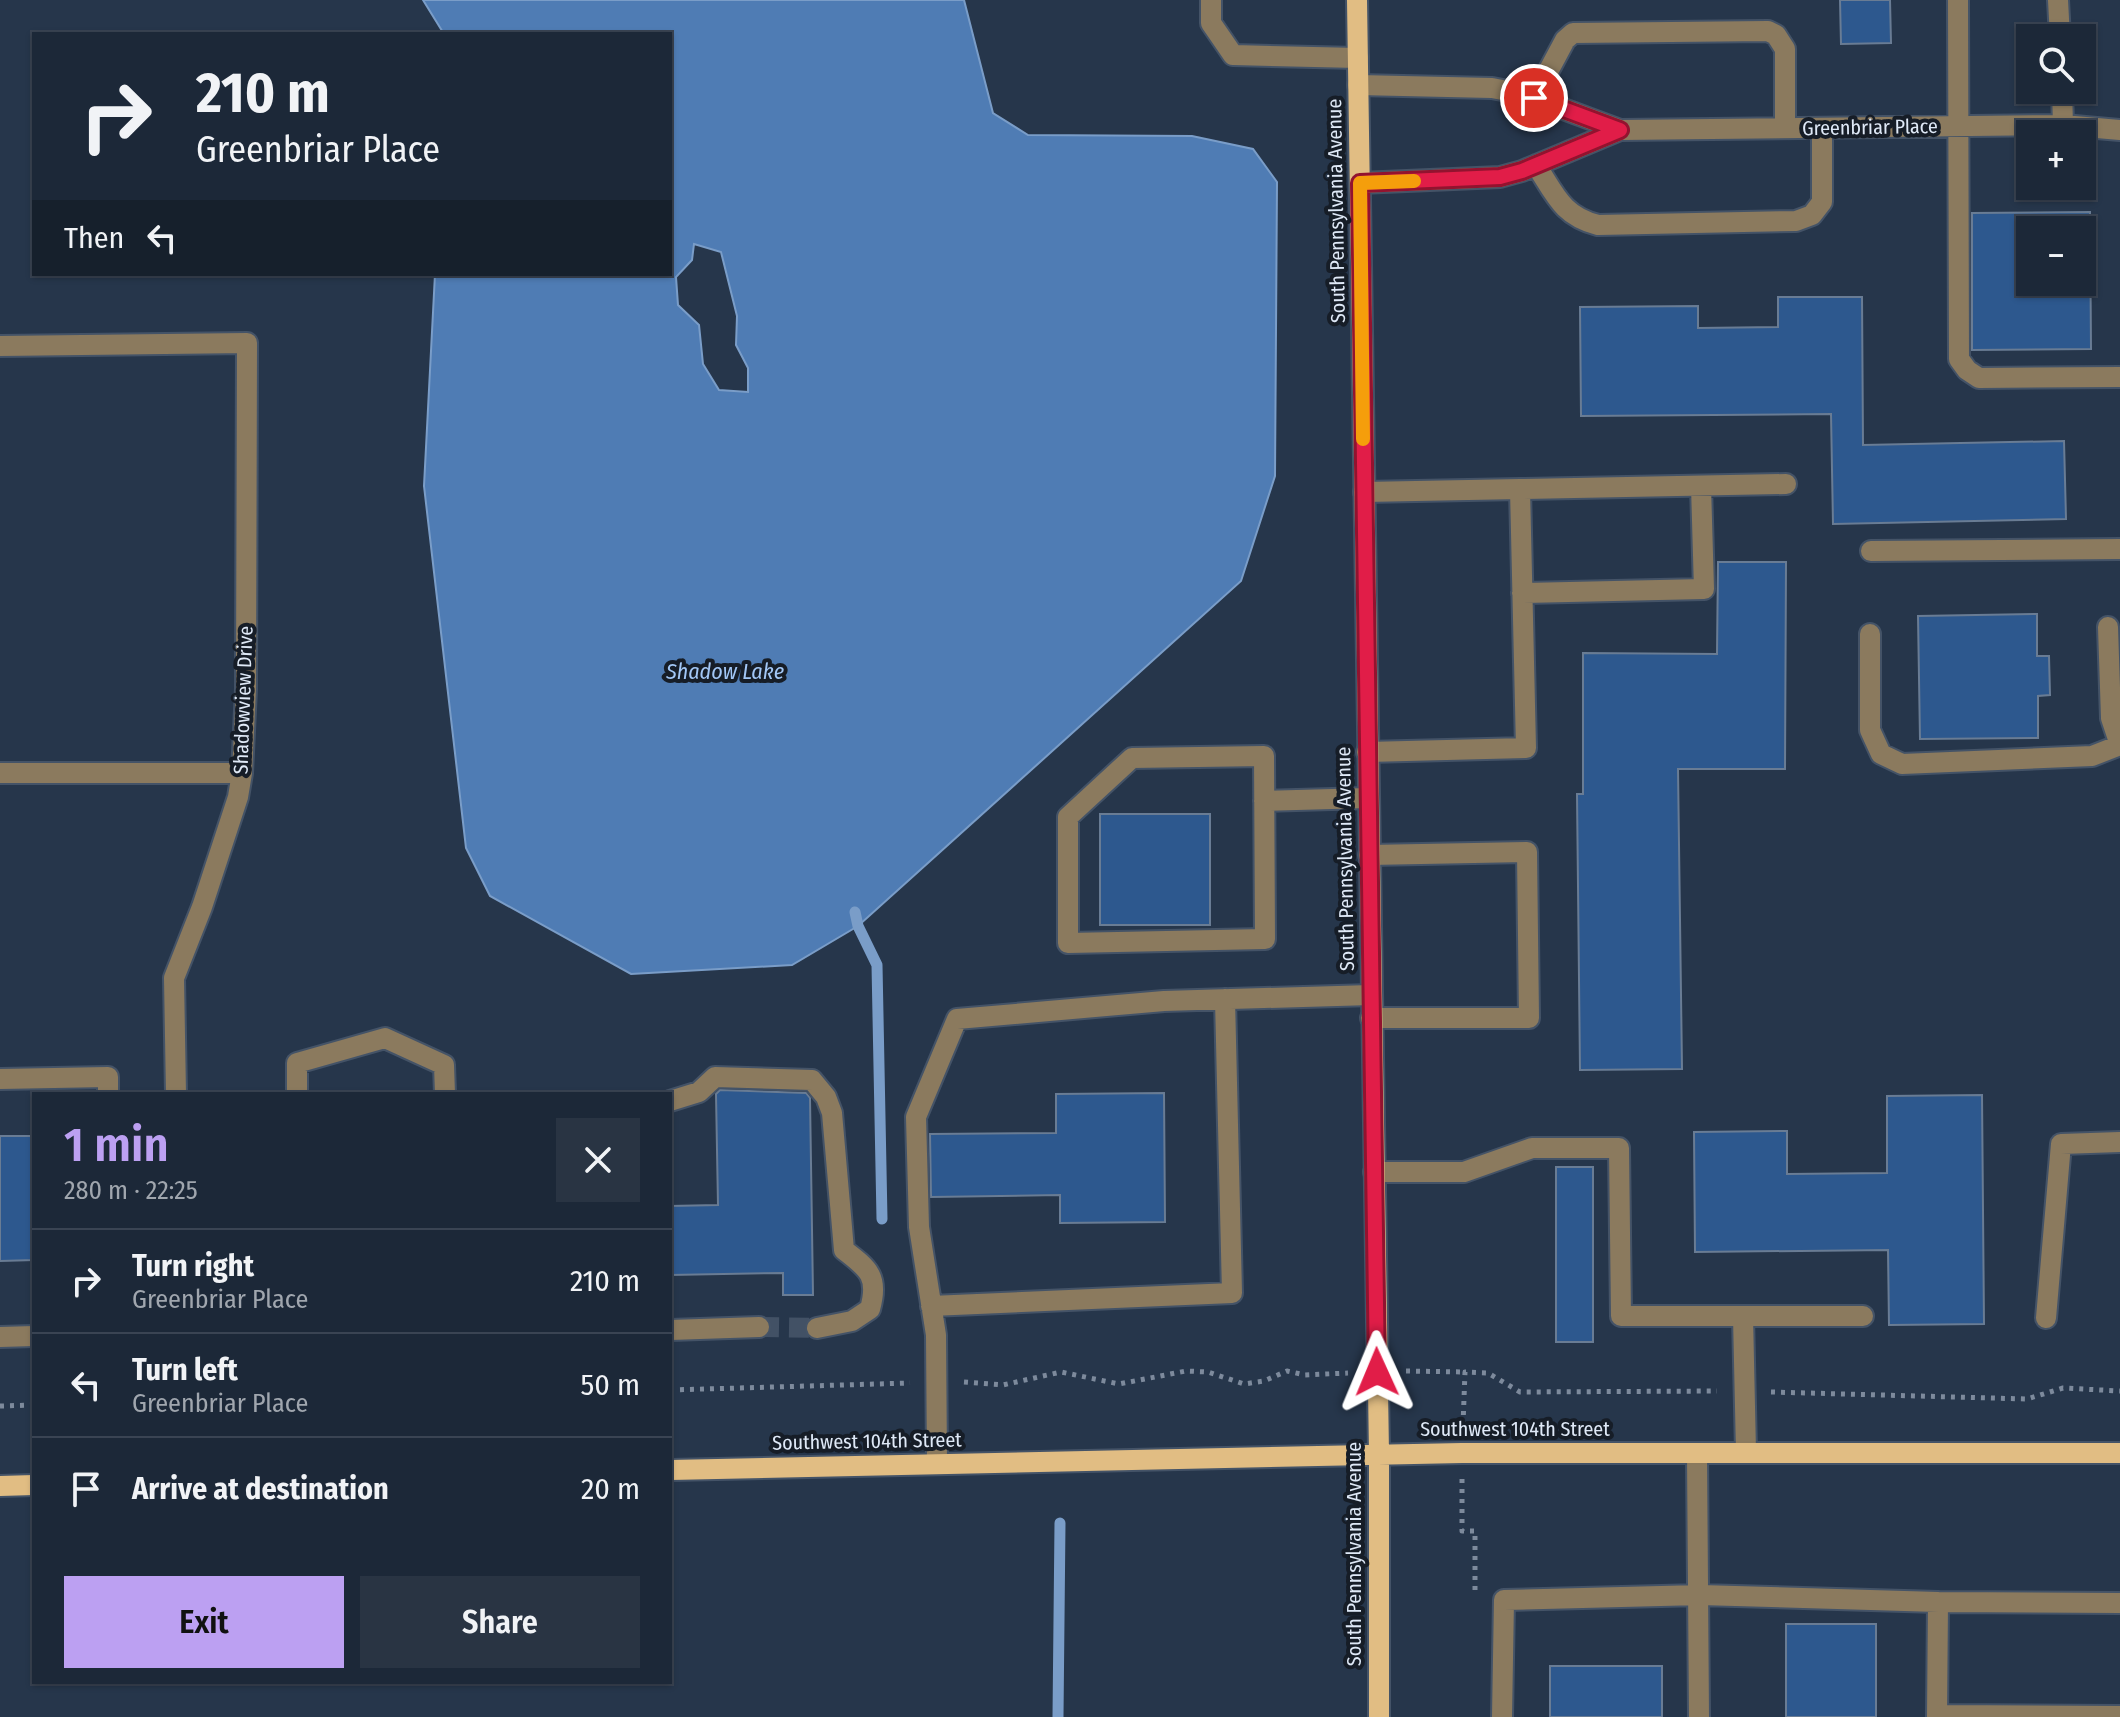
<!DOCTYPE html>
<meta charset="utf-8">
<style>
:root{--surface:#1c2838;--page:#293443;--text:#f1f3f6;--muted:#a0a6ae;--line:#3a4453;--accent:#bca0f2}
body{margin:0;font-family:"Fira Sans Condensed",sans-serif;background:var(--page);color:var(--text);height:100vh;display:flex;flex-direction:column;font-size:30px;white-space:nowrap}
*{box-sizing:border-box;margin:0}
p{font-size:26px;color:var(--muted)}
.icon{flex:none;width:44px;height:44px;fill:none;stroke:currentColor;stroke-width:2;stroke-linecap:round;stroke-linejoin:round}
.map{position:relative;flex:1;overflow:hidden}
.details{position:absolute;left:32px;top:1092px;width:640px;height:592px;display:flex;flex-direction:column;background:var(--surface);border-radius:0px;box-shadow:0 2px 6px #0004,0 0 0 2px var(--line)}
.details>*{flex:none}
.hud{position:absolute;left:32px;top:32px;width:640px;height:244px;border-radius:0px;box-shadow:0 2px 6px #0004,0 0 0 2px var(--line);background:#1c2838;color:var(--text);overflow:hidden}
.controls{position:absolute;left:2016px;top:24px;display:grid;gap:16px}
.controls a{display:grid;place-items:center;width:80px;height:80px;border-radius:0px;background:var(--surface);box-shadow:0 2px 6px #0004,0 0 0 2px var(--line);font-size:40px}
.pin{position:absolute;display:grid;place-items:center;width:68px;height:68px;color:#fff;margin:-34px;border:4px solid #fff;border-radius:50%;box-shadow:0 2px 8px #0007}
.me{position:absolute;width:88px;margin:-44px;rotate:359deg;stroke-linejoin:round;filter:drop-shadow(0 0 6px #0008)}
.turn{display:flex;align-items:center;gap:28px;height:168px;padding:0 32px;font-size:36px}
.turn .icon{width:104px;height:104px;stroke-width:2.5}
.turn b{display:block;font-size:56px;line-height:68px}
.then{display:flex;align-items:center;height:76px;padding:0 32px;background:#0003;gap:16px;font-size:30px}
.round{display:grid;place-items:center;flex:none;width:84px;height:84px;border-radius:0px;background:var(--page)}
.headline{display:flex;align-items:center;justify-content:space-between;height:136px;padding:0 32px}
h1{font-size:48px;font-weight:600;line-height:60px;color:var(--accent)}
.button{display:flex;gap:16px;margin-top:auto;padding:16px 32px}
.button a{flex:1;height:92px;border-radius:0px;background:var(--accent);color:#111;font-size:32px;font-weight:600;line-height:92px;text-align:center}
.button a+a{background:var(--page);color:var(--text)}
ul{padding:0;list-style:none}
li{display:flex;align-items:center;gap:24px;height:104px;padding:0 32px;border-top:2px solid var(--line)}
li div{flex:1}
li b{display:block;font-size:30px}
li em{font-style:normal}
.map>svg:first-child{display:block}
</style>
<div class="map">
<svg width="2120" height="1717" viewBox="0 0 2120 1717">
<rect width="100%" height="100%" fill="#26364b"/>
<path fill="#4f7cb4" stroke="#7a9dc8" stroke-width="2" fill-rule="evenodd" d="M423 0H964L993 113 1028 135 1192 136 1253 149 1277 182 1275 476 1241 581 858 926 792 965 631 974 490 896 466 848 424 486 435 274H670V34H444ZM694 244 721 252 737 316 736 345 748 368V392L719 390 703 364 699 325 678 305 676 277 692 260Z"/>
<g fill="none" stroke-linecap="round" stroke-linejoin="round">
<path stroke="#7a9dc8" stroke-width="11" d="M855 912 858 926 877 965 882 1219
M1058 1717 1060 1523"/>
</g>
<path fill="#2d588e" stroke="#697c94" stroke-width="2" fill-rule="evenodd" d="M1840 0H1890L1891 43 1841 44Z
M2090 212 2091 349 1972 350V213ZM2030 230H2082V282H2030Z
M1778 297H1862L1863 445 2064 441 2066 519 1833 524 1831 414 1581 416 1580 307 1698 306V328L1778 327Z
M1718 562H1786L1785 769H1678L1682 1069 1580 1070 1577 794H1583V653L1717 654Z
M2037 614V656H2049L2050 695 2038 696V738L1920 739 1918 616Z
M1100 814H1210V925H1100Z
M720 1090 806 1093 810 1098 813 1295H783V1273L670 1275V1206L718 1205 716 1094Z
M1164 1093 1165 1222 1060 1223V1195L931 1197 930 1134 1056 1133V1094Z
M1982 1095 1984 1324 1889 1325 1888 1250 1695 1252 1694 1132 1787 1131V1174L1887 1173V1096Z
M0 1136H34V1260L0 1261Z
M1556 1167H1593V1342H1556Z
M1786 1624H1876V1717H1786Z
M1550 1666H1662V1717H1550Z"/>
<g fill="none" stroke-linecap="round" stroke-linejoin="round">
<path stroke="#425165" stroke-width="20" stroke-dasharray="20 10" stroke-linecap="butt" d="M759 1327 817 1328"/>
<g stroke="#445367" stroke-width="24">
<path id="minor" d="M1211 0V23L1233 55 1358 58
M1958 0 1959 359 1967 370 1979 378 2120 377
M2058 0 2060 38
M1358 85 1492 88 1523 94 1620 130
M2062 90 2063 125
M1534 98 1565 40 1573 33 1768 31 1776 35 1785 49V128
M1536 165C1555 194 1562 216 1598 225L1796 221 1812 215 1822 202V128
M1360 183 1500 177 1522 171 1620 130 2063 125 2120 130
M0 346 247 343 246 689 242 773 238 797 202 907 174 978 176 1094
M1520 489 1786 484
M1364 492 1520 489 1526 748 1367 752
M1871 551 2120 549
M1522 593 1704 589 1701 486
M2108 627 2111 718 2120 745
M1870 634V730L1881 754 1902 764 2092 756 2120 745
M1264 756 1265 939 1068 943V817L1132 758Z
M0 773H242
M1264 801 1368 798
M1369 855 1527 852 1529 1018H1371
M0 1079 108 1077V1094
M297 1094V1063L385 1038 444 1065 445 1094
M670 1101 699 1092 715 1077 812 1080 826 1097 832 1113 844 1250C869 1269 879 1277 870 1309L852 1321 817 1328
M1374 1172H1464L1532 1148H1619L1621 1316H1863
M931 1306 1232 1293 1225 999
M1743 1316 1746 1452
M2046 1318 2061 1144 2120 1142
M670 1330 759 1327
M0 1337 34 1336
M1697 1453 1699 1717
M937 1464 936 1335 919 1227 916 1117 957 1019 1164 1001 1371 995
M1938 1602 2120 1603
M1937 1715 2120 1716
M1502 1717 1504 1600 1700 1595 1938 1602 1937 1717"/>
</g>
<g stroke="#445367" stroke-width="24">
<path id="major" d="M1357 0 1379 1454V1717
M670 1470 1462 1453H2120
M0 1486 34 1485"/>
</g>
<path stroke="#7d8a9c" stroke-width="5" stroke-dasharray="4 6" stroke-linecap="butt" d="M1406 1371 1465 1372
M964 1382 1003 1385 1061 1372 1119 1384 1186 1371 1208 1372 1244 1384 1264 1381 1287 1371 1305 1375 1348 1373
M670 1390 910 1383
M1771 1392 2027 1399 2063 1388 2120 1391
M0 1406 34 1405
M1463 1425 1465 1372 1488 1373 1520 1392 1717 1391
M1462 1479V1531H1475V1592"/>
<use href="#minor" stroke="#8b7a5e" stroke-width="20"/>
<use href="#major" stroke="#e1bd83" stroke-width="20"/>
</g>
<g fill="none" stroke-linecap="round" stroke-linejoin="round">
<g stroke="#92132f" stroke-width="20">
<path id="route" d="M1377 1372 1360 183 1500 177 1522 171 1620 130 1534 98"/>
</g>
<use href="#route" stroke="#e11d48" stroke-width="14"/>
<path stroke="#f59e0b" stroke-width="14" d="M1363 439 1360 183 1414 181"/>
</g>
<g text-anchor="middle" stroke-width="8" stroke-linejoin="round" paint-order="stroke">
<g font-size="20" fill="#dfe9f7" stroke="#161d27">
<text transform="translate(1870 127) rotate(-1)" y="7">Greenbriar Place</text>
<text transform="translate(1336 211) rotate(-91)" y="7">South Pennsylvania Avenue</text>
<text transform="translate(243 700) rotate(-88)" y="7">Shadowview Drive</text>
<text transform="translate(1345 859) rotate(-91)" y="7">South Pennsylvania Avenue</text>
<text x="1515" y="1436">Southwest 104th Street</text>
<text transform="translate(867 1441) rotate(-1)" y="7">Southwest 104th Street</text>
<text transform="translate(1354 1554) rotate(-90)" y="7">South Pennsylvania Avenue</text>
</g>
<g font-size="22" font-style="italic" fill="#a2c7f6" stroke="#161d27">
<text x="725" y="679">Shadow Lake</text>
</g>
</g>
</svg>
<div class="controls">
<a><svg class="icon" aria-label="search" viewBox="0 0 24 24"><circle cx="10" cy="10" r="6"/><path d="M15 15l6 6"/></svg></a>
<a>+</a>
<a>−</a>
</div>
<div class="pin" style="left:1534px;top:98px;background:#d93025"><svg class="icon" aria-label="arrive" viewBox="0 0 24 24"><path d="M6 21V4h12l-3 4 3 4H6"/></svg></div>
<svg class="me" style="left:1377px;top:1372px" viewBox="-20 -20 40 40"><path d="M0-17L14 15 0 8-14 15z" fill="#e11d48" stroke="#fff" stroke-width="4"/></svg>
<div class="hud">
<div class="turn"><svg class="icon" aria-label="right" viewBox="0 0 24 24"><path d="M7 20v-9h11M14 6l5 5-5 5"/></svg><div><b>210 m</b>Greenbriar Place</div></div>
<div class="then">Then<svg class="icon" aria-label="left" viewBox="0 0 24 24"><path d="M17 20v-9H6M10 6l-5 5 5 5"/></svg></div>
</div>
<section class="details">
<div class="headline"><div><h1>1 min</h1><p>280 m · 22:25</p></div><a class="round"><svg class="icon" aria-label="close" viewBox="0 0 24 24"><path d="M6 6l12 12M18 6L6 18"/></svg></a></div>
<ul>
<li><svg class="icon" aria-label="right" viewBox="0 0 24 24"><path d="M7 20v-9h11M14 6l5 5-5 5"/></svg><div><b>Turn right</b><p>Greenbriar Place</p></div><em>210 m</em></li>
<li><svg class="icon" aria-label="left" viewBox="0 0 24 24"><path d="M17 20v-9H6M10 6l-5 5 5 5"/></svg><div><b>Turn left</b><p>Greenbriar Place</p></div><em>50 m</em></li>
<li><svg class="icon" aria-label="arrive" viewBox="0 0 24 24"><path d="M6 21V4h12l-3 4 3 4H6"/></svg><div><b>Arrive at destination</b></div><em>20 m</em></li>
</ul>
<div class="button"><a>Exit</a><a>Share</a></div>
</section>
</div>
